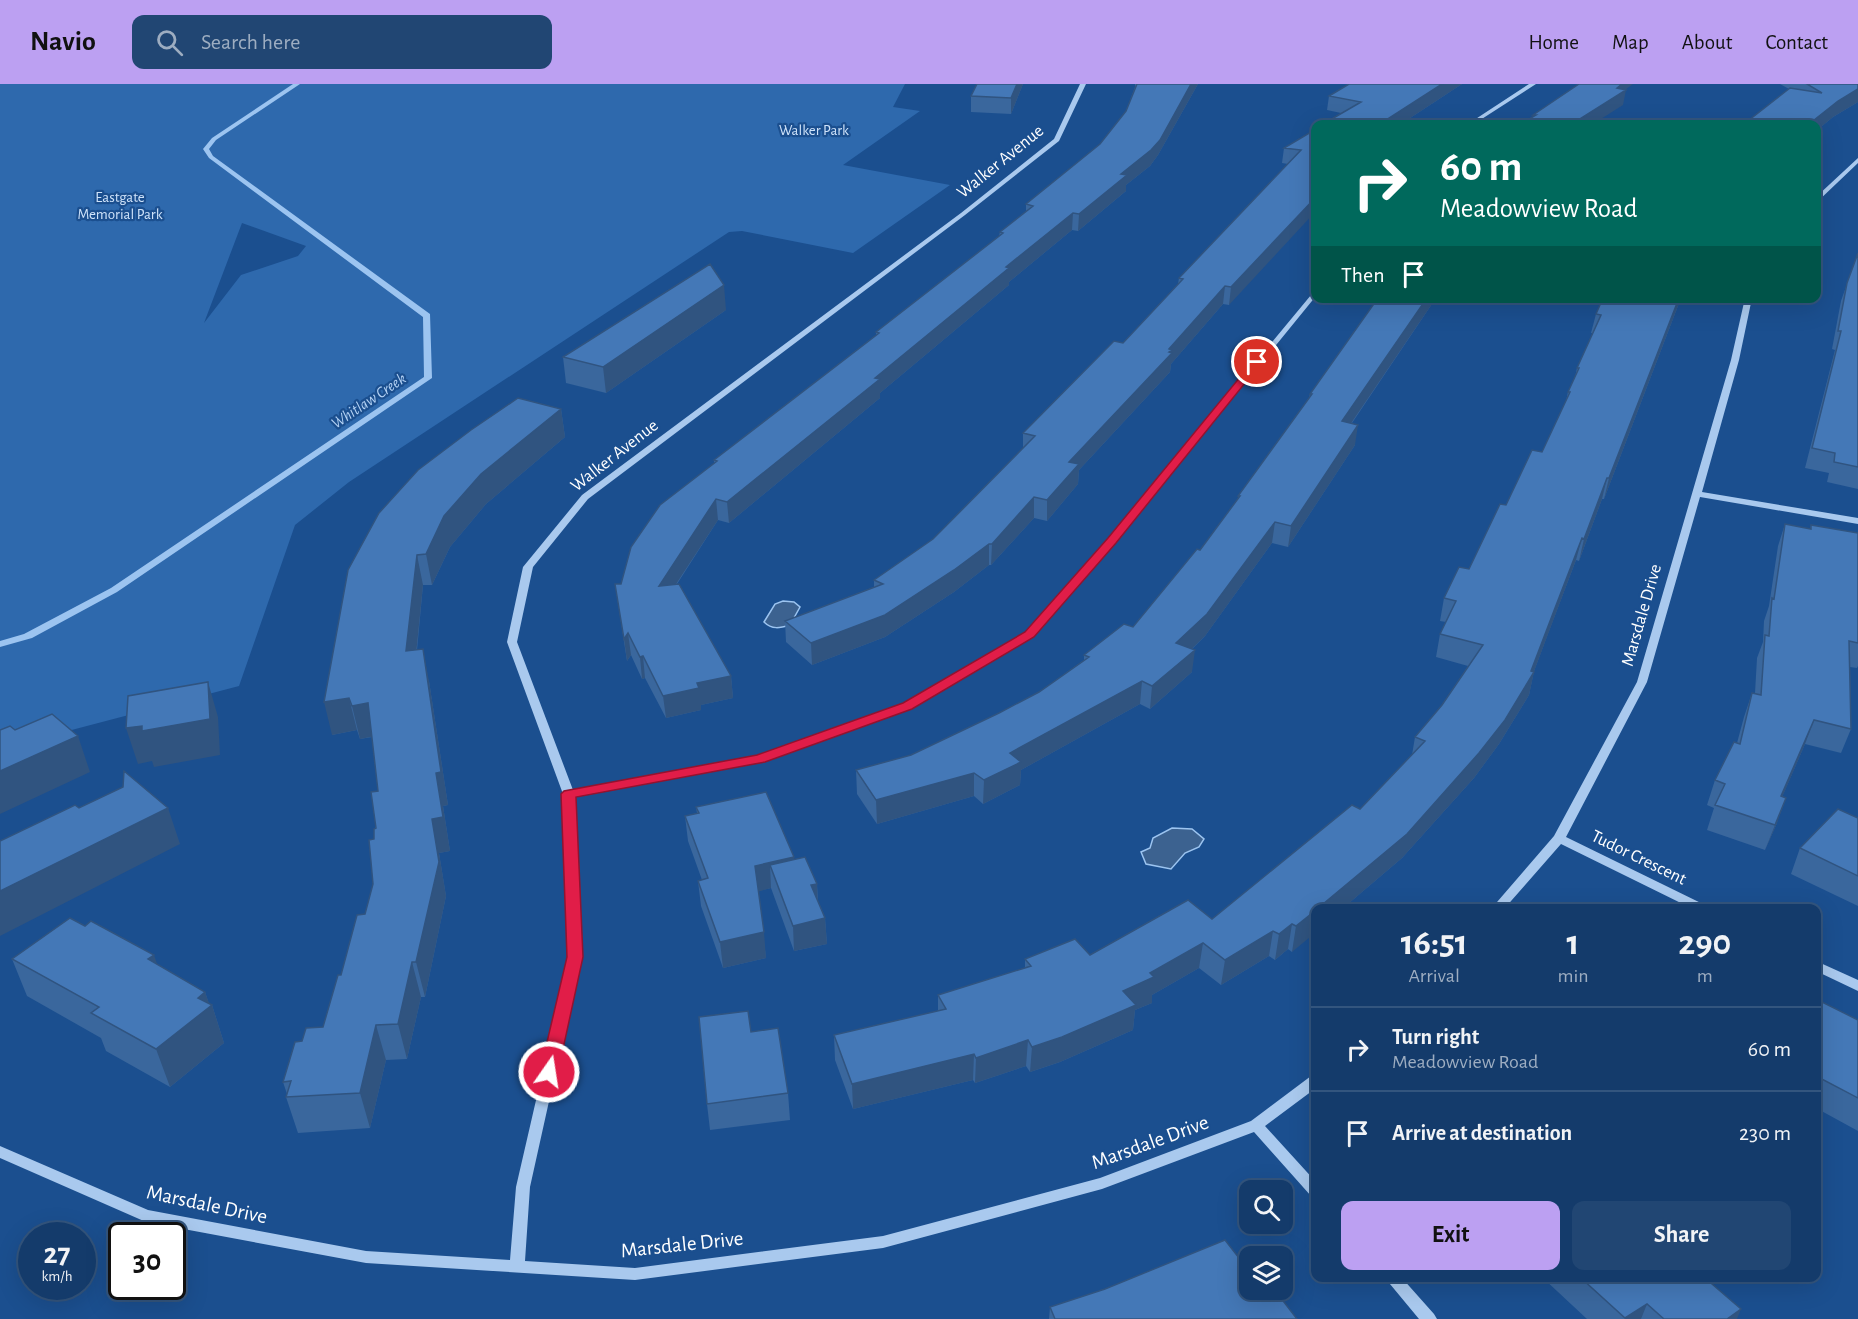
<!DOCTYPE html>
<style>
:root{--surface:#143b6b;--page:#214673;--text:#f1f3f6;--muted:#9dadc1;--line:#33557e;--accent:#bca0f2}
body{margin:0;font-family:"Alegreya Sans",sans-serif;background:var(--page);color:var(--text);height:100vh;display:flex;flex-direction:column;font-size:22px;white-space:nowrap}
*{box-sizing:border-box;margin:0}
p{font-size:20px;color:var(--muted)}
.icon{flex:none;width:33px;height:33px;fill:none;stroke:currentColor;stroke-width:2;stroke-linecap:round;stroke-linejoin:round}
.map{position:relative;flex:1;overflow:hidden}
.side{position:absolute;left:1311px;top:820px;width:510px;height:378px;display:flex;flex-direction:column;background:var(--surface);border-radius:12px;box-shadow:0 6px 24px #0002,0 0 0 2px var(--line)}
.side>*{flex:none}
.top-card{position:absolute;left:1311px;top:36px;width:510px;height:183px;border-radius:12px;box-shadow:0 6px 24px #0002,0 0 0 2px var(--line);background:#00695c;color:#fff;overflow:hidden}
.fabs{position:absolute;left:1239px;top:1096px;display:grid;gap:12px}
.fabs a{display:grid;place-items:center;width:54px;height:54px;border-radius:12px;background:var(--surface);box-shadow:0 6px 24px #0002,0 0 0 2px var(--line);font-size:30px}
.speed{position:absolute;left:18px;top:1138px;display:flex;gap:12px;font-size:30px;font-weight:700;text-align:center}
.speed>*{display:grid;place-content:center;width:78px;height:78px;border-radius:50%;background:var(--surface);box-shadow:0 6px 24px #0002,0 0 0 2px var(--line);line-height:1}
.speed small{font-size:15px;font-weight:400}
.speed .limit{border:3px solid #111;border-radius:9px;background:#fff;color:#111}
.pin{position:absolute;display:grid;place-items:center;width:51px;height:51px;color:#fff;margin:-26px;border:3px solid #fff;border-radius:50%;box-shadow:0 2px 6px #0007}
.me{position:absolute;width:66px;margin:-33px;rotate:13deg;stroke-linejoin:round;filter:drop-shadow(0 0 4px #0008)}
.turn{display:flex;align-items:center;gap:21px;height:126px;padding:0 30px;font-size:27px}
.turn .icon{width:78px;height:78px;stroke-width:2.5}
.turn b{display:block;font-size:42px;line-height:51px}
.then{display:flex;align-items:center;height:57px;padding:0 30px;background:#0003;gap:12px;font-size:22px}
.eta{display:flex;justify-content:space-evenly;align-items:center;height:102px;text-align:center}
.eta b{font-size:36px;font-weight:700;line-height:42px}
.button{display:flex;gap:12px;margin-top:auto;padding:12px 30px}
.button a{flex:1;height:69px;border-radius:12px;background:var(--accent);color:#111;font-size:24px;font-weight:700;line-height:69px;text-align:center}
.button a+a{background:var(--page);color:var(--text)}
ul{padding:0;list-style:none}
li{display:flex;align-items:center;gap:18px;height:84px;padding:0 30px;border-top:2px solid var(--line)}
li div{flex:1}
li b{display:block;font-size:22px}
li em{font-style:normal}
header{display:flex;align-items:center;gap:36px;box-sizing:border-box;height:84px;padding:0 30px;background:var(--accent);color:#111}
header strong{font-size:28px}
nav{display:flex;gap:33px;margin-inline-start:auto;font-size:21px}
.search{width:420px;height:54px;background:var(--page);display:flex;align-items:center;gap:15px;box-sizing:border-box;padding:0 21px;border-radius:12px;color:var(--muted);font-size:22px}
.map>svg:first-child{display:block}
</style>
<header>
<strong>Navio</strong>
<div class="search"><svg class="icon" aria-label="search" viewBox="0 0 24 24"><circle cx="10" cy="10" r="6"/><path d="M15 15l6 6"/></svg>Search here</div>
<nav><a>Home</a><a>Map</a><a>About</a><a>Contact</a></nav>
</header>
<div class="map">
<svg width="1858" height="1235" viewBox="0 0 1858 1235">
<rect width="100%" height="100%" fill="#1b4f8f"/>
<path fill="#2e69ad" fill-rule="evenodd" d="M0 0H905L893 23 920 27 843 81 950 101 853 169 742 147 729 148 349 398 295 441 239 602 64 648 0 674ZM242 139 306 162 298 172 241 191 204 239Z"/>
<path fill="#3c6290" stroke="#9cc4f0" stroke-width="1.5" d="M783 517 794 518 800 523 790 541C780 544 772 546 764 538L775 520Z
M1172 744 1192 745 1204 755 1199 763 1185 769 1171 785 1146 780 1141 768 1150 764 1153 754Z"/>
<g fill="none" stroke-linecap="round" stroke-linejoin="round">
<path fill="#9cc4f0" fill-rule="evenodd" d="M293 0H300L216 56 209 65 213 72 430 230 432 294 117 508 32 554 0 563V557L24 550 111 504 424 293 423 233 209 74 203 65 212 54Z"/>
<path fill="#a9c9ee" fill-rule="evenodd" d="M1080 0H1086L1059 57 965 131 588 415 533 483 517 558 573 706 758 672 903 620 1026 548 1109 455 1316 205V212L1115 459 1034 552 911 624 764 677 575 712 581 873 530 1103 525 1177 635 1184 883 1152 1100 1094 1251 1037 1311 992 1316 991V1004L1265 1042 1316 1098V1114L1311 1112 1254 1048 1102 1105 883 1164 635 1196 366 1179 146 1138 0 1074V1062L148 1126 366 1167 510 1176 516 1103 569 873 563 710 507 558 523 483 582 411 961 129 1054 55Z
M1529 0H1536L1474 40H1468Z
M1858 74V79L1816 119V113Z
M1745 214H1752L1739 276 1702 408 1858 434V440L1700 413 1647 598 1566 753 1707 822 1709 825H1693L1561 760 1504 825H1491L1554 752 1637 598 1731 276Z
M1816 877 1858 896V907L1816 887Z
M1385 1194H1402L1434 1230 1437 1235H1419Z"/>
</g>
<path fill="#3a679d" d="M977 0H1023L1011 30 971 28V12Z
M1135 0H1198L1158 71 1150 82 1126 101V107L1078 147 1072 146 1009 198V201L880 309V314L729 439 718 436 677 500 731 592 733 614 701 621V626L666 634 645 594 642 595 631 571 627 577 615 500H621L714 379V376L876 251V248L999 152 1000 148 1026 127V120L1100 60 1126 27 1135 3Z
M1349 0H1462L1401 40H1323L1341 29 1327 26 1329 12Z
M1780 0H1858V18L1833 33 1816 47V40L1789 5Z
M1316 45 1229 221 1223 220 1171 280 1170 288 1079 386 1078 400 1047 437 1034 434 991 481H989L954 508 885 553 812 581 786 558 785 537 874 503V496L933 455 1023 364V349L1123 259 1178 200 1179 194 1288 80 1282 79 1284 64Z
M1858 169V405L1827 398 1829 389 1805 384 1835 266 1832 265 1841 217Z
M1378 214H1436L1352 339 1355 361 1288 463 1272 459 1205 552 1192 565V588L1150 625 1140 620 1021 686 1020 701 983 720 974 712 877 740 857 710 856 686 911 671 999 629 1039 608 1084 576V571L1133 543 1200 466 1238 415V412L1309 314 1310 310Z
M1603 214H1681L1604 415H1602L1579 477 1576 476 1549 547 1534 587 1529 611 1499 660 1474 694 1402 774 1342 825H1316L1292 868 1288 865 1275 876 1269 872 1221 901 1199 884 1152 911V919L1135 926 1133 946 1060 978 1030 988 1026 982 975 999 973 996 853 1025 835 976 834 951 938 927V911L1025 884V875L1090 871 1212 835 1360 725 1412 671 1415 653 1442 621 1468 582 1436 573 1440 550 1446 538 1440 537 1444 514 1469 485 1506 421 1542 368 1566 317 1568 308 1575 293 1577 284 1593 249H1591L1596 230Z
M726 226 606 309 566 299 563 273Z
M561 325 565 353 486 420 450 463 432 501H423L417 566 429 597 448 721 443 722 450 767 439 769 446 812 425 913H421L407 975 386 976 370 1044 298 1049 286 1013 287 1010 283 998 302 957 323 943 341 891 365 830 373 800 374 755 378 707 372 653 360 655 357 646 332 651 348 486Z
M1785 440 1810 445 1811 441 1858 449V582L1857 584 1850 583 1851 645 1841 669 1805 660 1782 713 1777 739 1765 766 1707 746 1714 724 1707 721 1715 696 1737 659 1744 633 1752 609H1755L1757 574 1763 558 1764 537 1769 522 1778 462Z
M696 723 794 776 817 800 818 817 825 834 827 860 794 867 771 804 758 807 766 874 723 884 701 822 698 797 702 796 688 757 685 732 697 729Z
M1858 734V822L1791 790 1800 764Z
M12 875 157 881 205 908 209 920 212 921 224 959 170 1003 106 967 101 954 27 912Z
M1816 915 1858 936V1047L1816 1024Z
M751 948 788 1009 790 1036 710 1046 707 1020Z
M1543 1194H1705L1737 1235H1587Z
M1268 1213 1297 1235H1049L1050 1223Z"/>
<path fill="#305480" d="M1017 0H1023L1011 30V14Z
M1191 0H1198L1158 71 1150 82 1126 101V107L1078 147 1079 130 1121 90Z
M1442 0H1462L1401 40H1380Z
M1621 0H1633L1621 9 1626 6 1623 21 1593 40H1572Z
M1858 5V18L1833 33 1816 47V40H1809L1838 17Z
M1316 113V127L1229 221 1231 203Z
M1073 129 1072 146 1009 198V201L880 309V314L729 439 727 418 1006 183Z
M724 201 726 226 606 309 603 283Z
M1225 202 1223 220 1171 280 1170 288 1079 386 1078 400 1047 437V416L1069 378Z
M1427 214H1436L1339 357 1342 337Z
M1679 214H1681L1604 415 1609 394Z
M561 325 565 353 486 420 450 463 432 501 426 470 444 432 481 390Z
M1358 341 1355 361 1288 463 1291 442Z
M1607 394 1602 415 1579 477 1584 455Z
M1034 413V434L991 481 992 460Z
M716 415 718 436 661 523 659 502Z
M1275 438 1272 459 1205 552 1174 582 1176 559Z
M1582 454 1576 476 1533 590 1534 588 1529 611 1499 660 1474 694 1402 774 1342 825H1317L1531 587Z
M989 460V481L954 508 885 553 812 581 811 559Z
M417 471 423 501 413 600 406 567Z
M628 549 631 571 627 577 624 555Z
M423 565 429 597 448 721 443 722 450 767 439 769 446 812 425 913 416 878 432 735 436 689Z
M1195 566 1192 588 1150 625 1152 602Z
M643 572 645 594 642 595 640 573Z
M731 592 733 614 701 621V626L666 634 663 612 697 599Z
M1142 597 1140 620 1021 686 1020 701 983 720 984 696 1010 669Z
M208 598 218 633 220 671 154 683 152 677 138 680 126 644Z
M349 614 357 646 332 651 324 618Z
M368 619 375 652 360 655 352 622Z
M1814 636 1805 660 1772 737 1781 712Z
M78 652 90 688 0 730V687Z
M974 689V712L877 740 876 716Z
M1786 714 1777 739 1765 766 1775 741Z
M168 724 180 760 0 852V807Z
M794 773 795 798 770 781 771 804 757 808 755 782Z
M817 800 818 825 811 801Z
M1316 826V848L1292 868 1296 842Z
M825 834 827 860 794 867 793 842Z
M1292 840 1288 865 1275 876 1279 850Z
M1273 847 1269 872 1221 901 1225 876Z
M764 848 766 874 723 884 720 858Z
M1203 859 1199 884 1152 911V919L1135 926 1133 946 1060 978 1030 988 1032 963 1150 889Z
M154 871 167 908 148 875Z
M412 878 421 913 407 975 398 940Z
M205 908 210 922 212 921 224 959 170 1003 156 965 198 914Z
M376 941 386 976 370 1044 360 1009Z
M1028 956 1026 982 975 999 976 974Z
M974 970 973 996 853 1025 852 1000Z
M1647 1220 1641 1235H1625V1234Z
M1741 1225 1737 1235H1727Z"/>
<path fill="#4478b7" stroke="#305480" stroke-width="1.5" d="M977 0H1017L1011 14 971 12Z
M1137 0H1191L1160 56 1151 66 1121 90 1127 91 1079 130 1073 129 1006 183 1009 184 875 294 880 295 727 418 716 415 659 502 679 500 731 592 697 599 699 604 663 612 643 572 640 573 628 549 624 555 615 500H621L631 463 660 421 717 377 714 376 879 249 876 248 1003 149 1000 148 1033 122 1026 120 1100 60 1126 27Z
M1349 0H1442L1380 40H1323L1361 18 1329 12Z
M1579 0H1622L1617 4 1626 6 1572 40H1521L1536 31H1533Z
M1807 0H1858V5L1838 17 1809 40H1744L1790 4 1822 9Z
M1316 45V113L1231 203 1225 202 1169 265 1172 266 1169 268 1172 269 1069 378 1079 380 1047 416 1034 413 992 460H989L954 486 885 531 811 559 785 537 883 500 874 496 933 455 1035 352 1023 349 1114 257 1123 259 1183 195 1179 194 1301 66 1284 64Z
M1858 169V383L1834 378 1835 369 1812 364 1841 247H1838L1847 199Z
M710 180 724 201 603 283 563 273Z
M1378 214H1427L1342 337 1358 341 1291 442 1275 438 1207 530 1176 559 1195 566 1152 602 1142 597 1010 669 1021 678 984 696 974 689 876 716 856 686 911 671 999 629 1039 608 1089 573 1084 571 1124 540 1133 543 1197 465 1200 466 1240 412H1238L1312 310H1310Z
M1603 214H1679L1609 394H1607L1584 455 1582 454 1555 524 1531 587 1534 588 1505 636 1479 669 1407 750 1317 825H1316V826L1296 842 1292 840 1279 850 1273 847 1225 876 1203 859 1150 889 1154 893 1123 907 1136 921 1062 953 1032 963 1028 956 976 974 974 970 852 1000 834 951 946 925 938 911 1031 882 1025 875 1075 855 1090 871 1188 816 1212 835 1352 721 1360 725 1425 657 1415 653 1442 621 1483 561 1440 550 1456 517 1444 514 1459 483 1469 485 1500 420 1506 421 1532 366 1542 368 1570 308H1568L1579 284H1577L1601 231 1596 230Z
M518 314 561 325 481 390 444 432 426 470 417 471 406 567 423 565 441 688 436 689 443 733 432 735 439 778 416 878H412L398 940 376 941 360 1009 286 1013 291 997 283 998 295 958 302 957 306 944 323 943 338 891H341L357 831 365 830 373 800 369 756 374 755V745L376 744 371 708 378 707 368 619 352 622 349 614 324 618 348 486 379 429 418 386 471 346Z
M1785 440 1811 445V441L1858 449V559L1849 557 1851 645 1814 636 1781 712 1786 714 1775 741 1715 721 1725 700 1715 696 1734 658 1740 660 1752 609 1761 611 1765 551 1769 552 1772 514 1774 515Z
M208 598 210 635 142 647V642L126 644 128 612Z
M52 630 78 652 0 687V646L10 642 15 646Z
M124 687 168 724 0 807V757L75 721 79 724 123 703Z
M766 708 794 773 755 782 764 848 720 858 698 797 708 794 685 732 699 729 696 723Z
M1838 725 1858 734V792L1800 764Z
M805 773 817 800 811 801 825 834 793 842 770 781Z
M70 834 85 842 91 837 154 871 148 875 205 908 198 914 212 921 156 965 91 929 99 923 12 875Z
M1816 915 1858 936V1014L1816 992Z
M748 927 751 948 778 944 788 1009 707 1020 699 933Z
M1225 1156 1250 1188V1206H1263L1268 1213 1277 1209 1297 1235H1055L1050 1223 1105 1205Z
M1581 1194H1705L1741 1225 1727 1235H1664L1647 1220 1625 1234Z"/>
<path fill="#e11d48" stroke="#92132f" stroke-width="1.5" d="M1254 276 1262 278 1116 459 1034 553 912 625 765 678 576 713 583 873 558 988 555 993 549 995 543 993 540 988 567 873 561 710 564 707 757 671 903 619 1025 548 1108 454Z"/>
<g text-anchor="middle" stroke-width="4.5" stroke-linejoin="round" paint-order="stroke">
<g font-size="15" fill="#cfe3fa" stroke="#1b4f8f">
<text x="814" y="51">Walker Park</text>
<text x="120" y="118">Eastgate<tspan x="120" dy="17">Memorial Park</tspan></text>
</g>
<g font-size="16" font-style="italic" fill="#b5d3f5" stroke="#1b4f8f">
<text transform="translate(368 316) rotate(-34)" y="6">Whitlaw Creek</text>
</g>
<g font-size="18" fill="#fff" stroke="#1b4f8f">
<text transform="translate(1000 77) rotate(-39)" y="6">Walker Avenue</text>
<text transform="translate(614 371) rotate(-38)" y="6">Walker Avenue</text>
<text transform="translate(1641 531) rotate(-74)" y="6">Marsdale Drive</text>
<text transform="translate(1639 773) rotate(26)" y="6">Tudor Crescent</text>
</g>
<g font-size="21" fill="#fff" stroke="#1b4f8f">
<text transform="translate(1150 1058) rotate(-20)" y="7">Marsdale Drive</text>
<text transform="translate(207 1120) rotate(12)" y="7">Marsdale Drive</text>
<text transform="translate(682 1160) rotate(-6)" y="7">Marsdale Drive</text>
</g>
</g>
</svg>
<div class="fabs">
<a><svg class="icon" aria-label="search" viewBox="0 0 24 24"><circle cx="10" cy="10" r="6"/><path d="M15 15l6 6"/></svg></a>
<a><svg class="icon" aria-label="layers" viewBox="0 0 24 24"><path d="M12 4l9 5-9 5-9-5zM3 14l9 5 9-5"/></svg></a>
</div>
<div class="speed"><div>27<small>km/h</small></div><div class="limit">30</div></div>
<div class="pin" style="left:1257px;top:278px;background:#d93025"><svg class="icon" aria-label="arrive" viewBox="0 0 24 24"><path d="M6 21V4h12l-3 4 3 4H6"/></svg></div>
<svg class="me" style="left:549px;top:988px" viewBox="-20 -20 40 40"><circle r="17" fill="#e11d48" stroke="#fff" stroke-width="3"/><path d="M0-11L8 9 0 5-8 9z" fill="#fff"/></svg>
<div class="top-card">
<div class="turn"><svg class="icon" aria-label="right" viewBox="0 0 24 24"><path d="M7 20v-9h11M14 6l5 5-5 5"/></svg><div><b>60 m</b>Meadowview Road</div></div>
<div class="then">Then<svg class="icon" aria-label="arrive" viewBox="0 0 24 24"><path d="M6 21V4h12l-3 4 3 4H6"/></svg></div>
</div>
<section class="side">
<div class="eta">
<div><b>16:51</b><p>Arrival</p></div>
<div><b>1</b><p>min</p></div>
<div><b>290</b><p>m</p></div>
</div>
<ul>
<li><svg class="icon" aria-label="right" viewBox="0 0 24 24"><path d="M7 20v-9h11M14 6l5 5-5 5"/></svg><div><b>Turn right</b><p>Meadowview Road</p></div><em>60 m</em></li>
<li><svg class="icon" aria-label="arrive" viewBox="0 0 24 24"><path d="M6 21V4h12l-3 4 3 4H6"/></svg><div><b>Arrive at destination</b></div><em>230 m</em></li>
</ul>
<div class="button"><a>Exit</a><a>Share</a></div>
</section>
</div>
